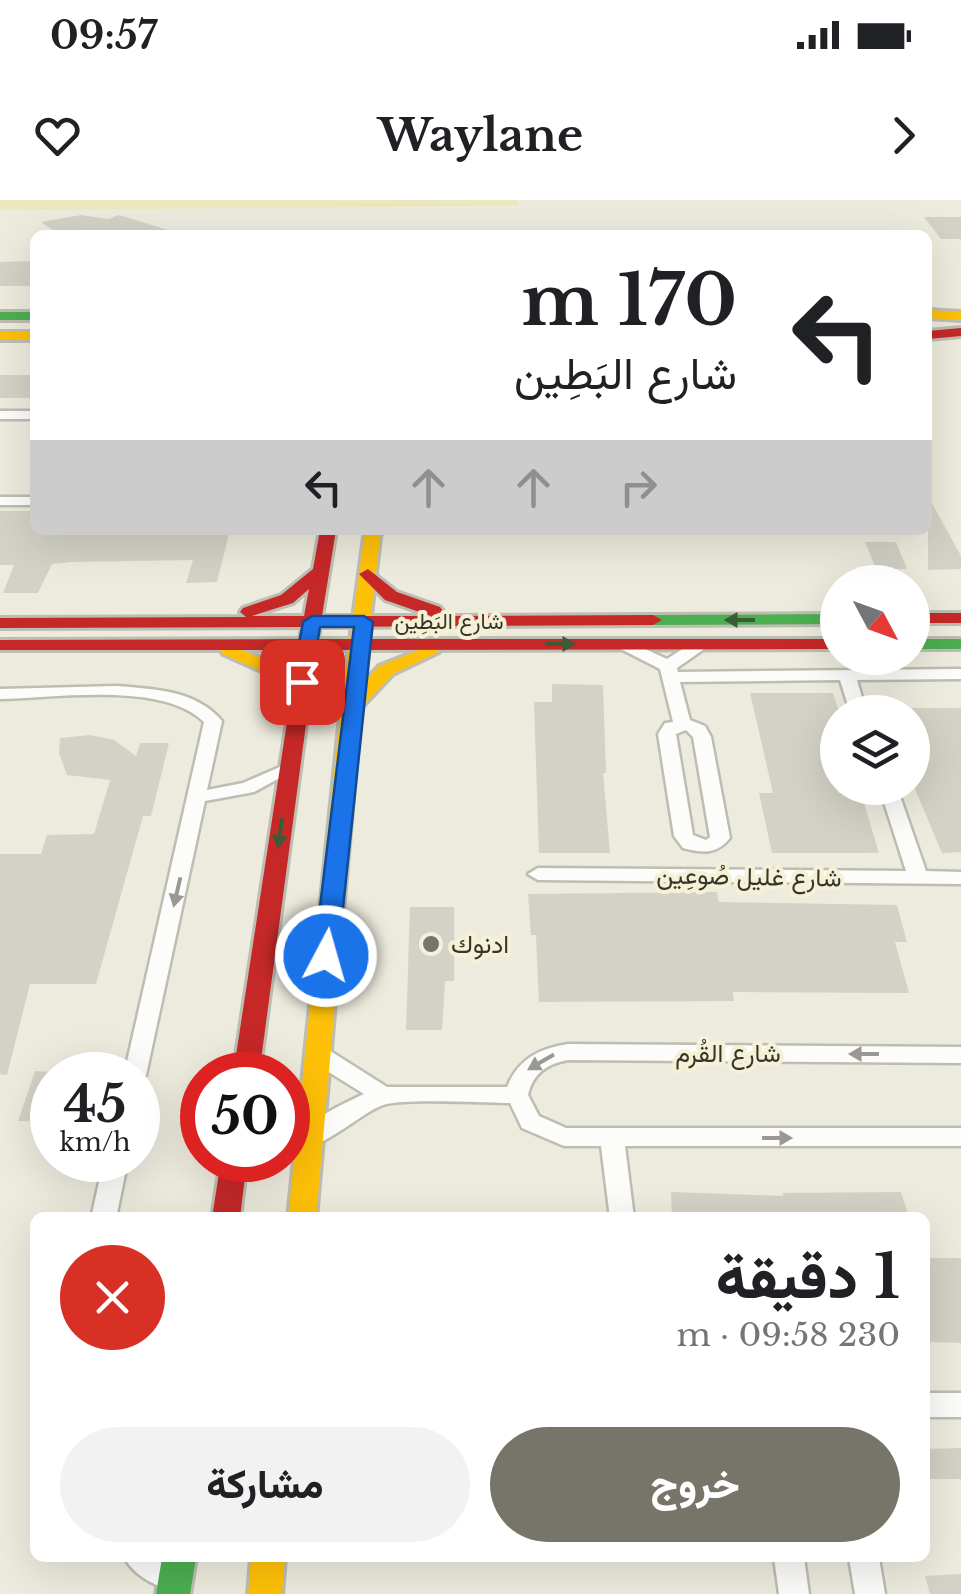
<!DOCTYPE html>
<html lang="ar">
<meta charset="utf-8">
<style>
:root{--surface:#fff;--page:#f2f2f2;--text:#202124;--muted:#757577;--accent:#777569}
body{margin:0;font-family:"Libre Baskerville",Vazirmatn,serif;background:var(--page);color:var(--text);direction:rtl;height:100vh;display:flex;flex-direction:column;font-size:38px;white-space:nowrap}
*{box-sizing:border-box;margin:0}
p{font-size:32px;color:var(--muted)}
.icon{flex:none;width:55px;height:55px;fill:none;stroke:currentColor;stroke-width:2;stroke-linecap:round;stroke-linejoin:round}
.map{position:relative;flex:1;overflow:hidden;direction:ltr}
.panel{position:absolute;left:30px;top:1012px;width:900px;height:350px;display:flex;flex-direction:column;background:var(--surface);border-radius:15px;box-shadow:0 10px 40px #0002;direction:rtl}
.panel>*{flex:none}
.top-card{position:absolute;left:30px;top:30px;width:902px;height:305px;border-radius:15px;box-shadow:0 10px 40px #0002;direction:rtl;background:#fff;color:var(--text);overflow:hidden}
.needle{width:65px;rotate:131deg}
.controls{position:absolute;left:820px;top:365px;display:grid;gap:20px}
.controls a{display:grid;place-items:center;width:110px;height:110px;border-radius:50%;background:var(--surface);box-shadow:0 10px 40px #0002;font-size:50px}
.speed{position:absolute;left:30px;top:852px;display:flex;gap:20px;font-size:50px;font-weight:700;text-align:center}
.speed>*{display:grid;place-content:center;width:130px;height:130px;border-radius:50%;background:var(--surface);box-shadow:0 10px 40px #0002;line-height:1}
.speed small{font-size:25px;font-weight:400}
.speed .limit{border:15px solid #d22;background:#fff;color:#111}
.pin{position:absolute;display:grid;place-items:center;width:85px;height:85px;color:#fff;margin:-42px;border-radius:20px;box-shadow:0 5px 15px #0006}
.me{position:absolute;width:110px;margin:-55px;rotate:6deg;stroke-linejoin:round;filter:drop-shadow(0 0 8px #0008)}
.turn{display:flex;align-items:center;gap:35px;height:210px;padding:0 30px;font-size:45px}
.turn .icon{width:130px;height:130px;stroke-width:2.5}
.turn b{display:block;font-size:70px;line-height:85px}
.lanes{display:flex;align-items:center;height:95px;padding:0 30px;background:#0003;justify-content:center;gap:50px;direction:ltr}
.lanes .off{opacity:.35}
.round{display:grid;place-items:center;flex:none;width:105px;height:105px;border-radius:52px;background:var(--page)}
.headline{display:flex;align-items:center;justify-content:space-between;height:170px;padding:0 30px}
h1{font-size:60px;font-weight:800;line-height:75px}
.primary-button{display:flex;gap:20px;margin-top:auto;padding:20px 30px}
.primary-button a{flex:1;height:115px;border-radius:60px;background:var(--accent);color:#fff;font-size:40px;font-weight:800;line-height:115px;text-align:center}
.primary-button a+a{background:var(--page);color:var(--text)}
.status{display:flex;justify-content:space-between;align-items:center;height:70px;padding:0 50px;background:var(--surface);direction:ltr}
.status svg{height:28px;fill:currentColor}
header{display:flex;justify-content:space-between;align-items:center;height:130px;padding:0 30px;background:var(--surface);font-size:45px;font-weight:800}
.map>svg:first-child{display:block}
</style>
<div class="status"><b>09:57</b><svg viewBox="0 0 49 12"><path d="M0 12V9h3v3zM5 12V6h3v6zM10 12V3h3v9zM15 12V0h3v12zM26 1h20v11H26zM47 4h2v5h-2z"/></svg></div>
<header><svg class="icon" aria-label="forward" viewBox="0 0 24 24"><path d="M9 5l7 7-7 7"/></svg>Waylane<svg class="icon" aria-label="heart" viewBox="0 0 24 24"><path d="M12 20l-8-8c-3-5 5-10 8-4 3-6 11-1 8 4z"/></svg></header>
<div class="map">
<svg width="961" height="1394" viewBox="0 0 961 1394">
<rect width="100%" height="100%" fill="#edebdd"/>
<path fill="#ece7be" d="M0 0H517L518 6 0 10Z"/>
<path fill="#d4d2c6" d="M81 15 108 19 119 15 168 30 167 35H59L41 22Z
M924 17H961V39H941Z
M35 61V86H0V62Z
M0 175H35V198H0Z
M928 296 961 356V369L928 370Z
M0 311H35V331L230 330 217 382 186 383 193 360 72 362 52 364 38 393H3L14 365H0Z
M865 342H896L907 369H876Z
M552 484 603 485 606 573H603L610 653H539L534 502H552Z
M750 493H833L838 509V523H830L838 548V593H861L879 653H772L759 593H773Z
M912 508H961V652L942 653 912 582Z
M90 535 114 540 136 556 140 543H169L151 616H143L96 784H30L7 875 0 874V654H41L47 635 94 634 110 580 67 575 59 553 60 538Z
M717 692 719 702 897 705 907 742H895L909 793 733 792 734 801 539 802 536 735H531L528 694Z
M410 707H454V781H445L442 830H406Z
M35 871 52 872V922L18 921Z
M671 992 783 996V993L901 992 908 1014 871 1018H672Z
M925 1058H961V1143L925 1142Z
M961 1248V1279H925V1249Z
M961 1374V1394H930L925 1376Z"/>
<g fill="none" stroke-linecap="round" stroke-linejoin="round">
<g stroke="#bebdb2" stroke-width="5">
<path id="street" d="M0 211H35V219H0Z
M0 297H35V305H0Z
M623 439 667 459 695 441H707V447L677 468 678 472 961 469V479L857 480 866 512H850L840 480 680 482 690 520 705 526 711 537 730 638C716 655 703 653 683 648L674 636 658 534 665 523 673 522 660 469 617 447 615 444ZM686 530 693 537 710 637 706 640 693 635 676 534Z
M116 486C154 489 196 490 222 521L207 590 243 583 289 563 298 568 254 592 205 601 146 875 138 883V875H124L204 522C163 481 55 498 0 499V489Z
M892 593 901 599 926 671 961 672V684L538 680 528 674 538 668 906 671 883 599Z
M568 844 961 847V863L568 860C547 864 533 873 528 895L539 916 566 928H961V946H625L634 1018H610L601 946H564L522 928 510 903C482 903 405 898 383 905 360 913 321 952 301 945L297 939C311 918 341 905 364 894L308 859 305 853 308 847H324L387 887H507C519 858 539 849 568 844Z
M104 960H128L116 1018H91Z
M925 1193H961V1217H925Z
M125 1358C149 1356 179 1353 190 1380L186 1390C166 1394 133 1376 125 1358Z
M774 1358H804L809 1394H779Z
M849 1358H879L885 1394H855Z"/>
</g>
<g stroke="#bebdb2" stroke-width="6">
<path id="fast" d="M0 112H35V120H0Z
M838 414V424L653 425 644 420 653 415Z
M912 439H961V449H912Z
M162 1358H196L190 1394H156Z"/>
</g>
<g stroke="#bebdb2" stroke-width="6">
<path id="slow" d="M928 110 961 112V120L928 118Z
M0 132H35V140H0Z
M365 330H381L363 483 379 466 424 448 430 446 439 452 393 474 361 508 316 1018H288L341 507Z
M229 445 282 466 308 502 305 506H291L268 474 223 454 220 450Z
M251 1358H285L282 1394H248Z"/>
</g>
<g stroke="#bebdb2" stroke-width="6">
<path id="jam" d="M961 128V136L928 139V131Z
M320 330H336L322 416H431L385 400 359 374 368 369 397 392 440 407 443 411 437 416 653 415 662 420 653 425 320 427 318 439H838V449L316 450 259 875H233L298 450H0V440L300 439 302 427 0 428V418L246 417 240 412 243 408 281 395 313 369ZM309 389 304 416H252L293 403Z
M912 413H961V423H912Z
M221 960H247L240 1018H212Z"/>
</g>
<use href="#street" fill="#fcfcfa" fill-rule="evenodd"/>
<use href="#fast" fill="#4caf50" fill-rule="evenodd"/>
<use href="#slow" fill="#ffc107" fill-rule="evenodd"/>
<use href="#jam" fill="#c62828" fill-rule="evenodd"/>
</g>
<defs><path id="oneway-solid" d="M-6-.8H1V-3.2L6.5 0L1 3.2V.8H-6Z" transform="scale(2.5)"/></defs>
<g fill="#3d5a36">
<use href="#oneway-solid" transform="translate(740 420) rotate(180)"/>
<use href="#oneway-solid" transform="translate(560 444)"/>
<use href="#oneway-solid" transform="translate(280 633) rotate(98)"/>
</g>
<g fill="#9a9892">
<use href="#oneway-solid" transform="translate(177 692) rotate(103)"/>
<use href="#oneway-solid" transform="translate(864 854) rotate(-180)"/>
<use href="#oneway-solid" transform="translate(541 862) rotate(150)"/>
<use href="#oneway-solid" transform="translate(777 938)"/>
</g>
<path fill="#1a73e8" stroke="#114b97" stroke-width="2.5" d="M312 416H364L373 422 338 756 326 764 314 756 354 427H320L311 482 302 487 295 486 292 482 303 422Z"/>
<circle fill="#777569" stroke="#f4f1d6" stroke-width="4" cx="431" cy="744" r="10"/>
<g text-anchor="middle" stroke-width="8" stroke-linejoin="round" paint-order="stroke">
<g font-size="22" fill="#37352b" stroke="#f4f1d6">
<text x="449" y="429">شارع البَطِين</text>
</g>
<g font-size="25" fill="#37352b" stroke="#f4f1d6">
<text transform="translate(749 676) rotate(1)" y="9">شارع غليل صُوعِين</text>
<text x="728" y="862">شارع القُرم</text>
</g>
<g font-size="25" fill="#37352b" stroke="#f4f1d6" text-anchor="start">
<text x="451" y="753">ادنوك</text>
</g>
</g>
</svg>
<div class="controls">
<a><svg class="needle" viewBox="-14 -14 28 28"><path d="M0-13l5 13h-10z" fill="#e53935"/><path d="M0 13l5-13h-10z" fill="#757577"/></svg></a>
<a><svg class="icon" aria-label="layers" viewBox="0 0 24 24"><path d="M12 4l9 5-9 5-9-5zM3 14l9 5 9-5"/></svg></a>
</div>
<div class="speed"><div>45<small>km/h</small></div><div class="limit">50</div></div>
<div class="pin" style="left:302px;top:482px;background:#d93025"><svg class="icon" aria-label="arrive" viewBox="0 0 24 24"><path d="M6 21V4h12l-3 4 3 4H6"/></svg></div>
<svg class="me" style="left:326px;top:756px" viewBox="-20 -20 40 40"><circle r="17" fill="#1a73e8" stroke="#fff" stroke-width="3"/><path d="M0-11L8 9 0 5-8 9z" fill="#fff"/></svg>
<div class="top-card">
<div class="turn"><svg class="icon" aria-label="left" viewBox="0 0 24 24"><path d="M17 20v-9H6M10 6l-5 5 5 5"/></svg><div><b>170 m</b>شارع البَطِين</div></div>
<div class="lanes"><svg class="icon" aria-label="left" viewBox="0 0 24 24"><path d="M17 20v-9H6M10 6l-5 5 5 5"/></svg><svg class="icon off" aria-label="ahead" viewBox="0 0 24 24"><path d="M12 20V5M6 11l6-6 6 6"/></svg><svg class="icon off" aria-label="ahead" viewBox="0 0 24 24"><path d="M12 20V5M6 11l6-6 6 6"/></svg><svg class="icon off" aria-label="right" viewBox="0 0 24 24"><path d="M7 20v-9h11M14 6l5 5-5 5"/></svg></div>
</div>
<section class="panel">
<div class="headline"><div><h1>1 دقيقة</h1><p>230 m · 09:58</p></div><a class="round" style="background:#d93025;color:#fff"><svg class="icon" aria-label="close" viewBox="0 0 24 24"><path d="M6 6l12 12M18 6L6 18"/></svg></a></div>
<div class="primary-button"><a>خروج</a><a>مشاركة</a></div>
</section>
</div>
